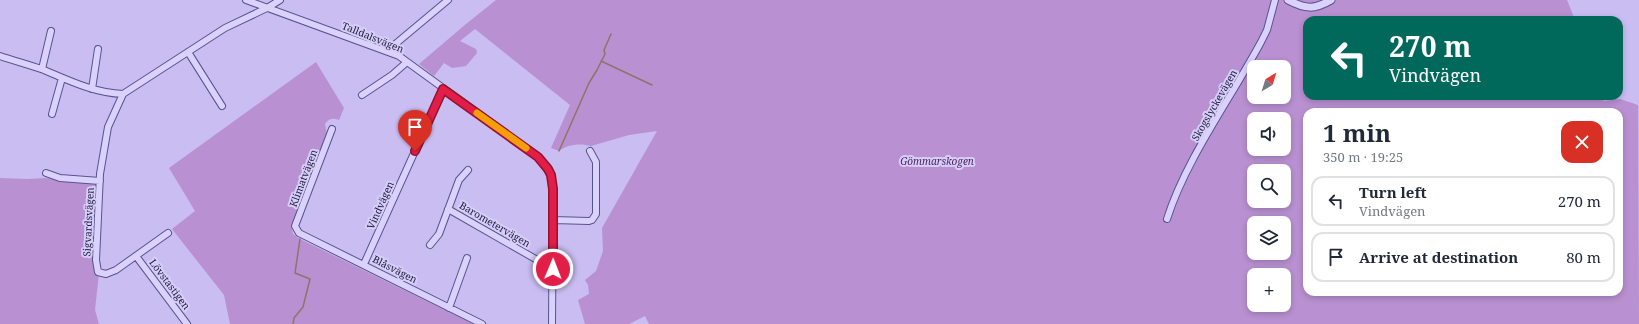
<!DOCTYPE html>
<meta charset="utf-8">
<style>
:root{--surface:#fff;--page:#f2f2f3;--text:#1f2937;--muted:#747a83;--line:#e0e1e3}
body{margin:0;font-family:"Noto Serif",serif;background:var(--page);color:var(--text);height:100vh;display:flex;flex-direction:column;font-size:15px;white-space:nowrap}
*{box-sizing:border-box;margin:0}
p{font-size:13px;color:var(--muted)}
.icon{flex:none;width:22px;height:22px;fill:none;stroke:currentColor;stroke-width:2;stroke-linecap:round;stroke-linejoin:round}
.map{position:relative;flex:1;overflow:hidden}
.details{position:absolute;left:1303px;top:108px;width:320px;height:188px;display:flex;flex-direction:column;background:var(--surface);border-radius:12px;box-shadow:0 2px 6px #0003}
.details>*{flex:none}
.top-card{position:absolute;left:1303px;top:16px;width:320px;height:84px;border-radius:12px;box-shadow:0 2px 6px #0003;background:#00695c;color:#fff;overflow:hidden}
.needle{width:26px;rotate:38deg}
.fabs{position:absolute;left:1247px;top:60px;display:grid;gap:8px}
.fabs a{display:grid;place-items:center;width:44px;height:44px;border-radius:8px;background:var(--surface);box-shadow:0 2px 6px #0003;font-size:20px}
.pin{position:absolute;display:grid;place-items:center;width:34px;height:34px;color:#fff;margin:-41px -17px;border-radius:50% 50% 50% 0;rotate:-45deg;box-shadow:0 0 4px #0007}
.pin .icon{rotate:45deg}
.me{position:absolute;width:44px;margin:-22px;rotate:1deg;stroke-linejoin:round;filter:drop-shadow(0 0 3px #0008)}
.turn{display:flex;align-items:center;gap:14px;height:84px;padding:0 20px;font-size:18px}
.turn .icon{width:52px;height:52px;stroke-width:2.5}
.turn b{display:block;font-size:28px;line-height:34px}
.round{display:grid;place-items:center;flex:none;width:42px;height:42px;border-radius:12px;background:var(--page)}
.headline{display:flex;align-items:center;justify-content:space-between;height:68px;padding:0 20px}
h1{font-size:24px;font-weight:700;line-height:30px}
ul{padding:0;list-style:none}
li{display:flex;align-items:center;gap:12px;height:50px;margin:0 8px 6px;padding:0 12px;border:2px solid var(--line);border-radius:12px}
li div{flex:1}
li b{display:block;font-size:15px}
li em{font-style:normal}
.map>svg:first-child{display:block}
</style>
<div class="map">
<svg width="1639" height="324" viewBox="0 0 1639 324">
<rect width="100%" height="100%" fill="#c9bdf2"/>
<path fill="#b990d1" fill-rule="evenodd" d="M496 0H1567L1575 20H1307V96H1598L1604 101 1620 99 1638 105 1639 324H649L645 316 629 324H585L578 300 589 294 588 285 585 280 596 271 603 251 602 228 657 131 629 135 591 146C581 143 567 144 559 151L551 148 570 105 475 29 460 41 476 49 477 53 466 66 452 68 444 63 434 76 419 64 466 24ZM1254 67H1284V97H1254ZM1307 112H1619V292H1307ZM1254 119H1284V149H1254ZM1254 171H1284V201H1254ZM1254 223H1284V253H1254ZM1254 275H1284V305H1254Z
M316 62 344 108 339 120C333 118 329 118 325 124L327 135 292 229 293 234 300 239 473 324H230L224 295 172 229 195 211 169 168Z
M0 178 27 179 46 178 100 184 99 273 95 310 99 324H0Z"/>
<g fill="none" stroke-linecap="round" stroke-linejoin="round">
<path stroke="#927368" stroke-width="1.5" d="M601 61 652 85
M559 151 589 83 597 70 605 54 604 50 611 34
M293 324 294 318 303 307 310 279 295 273 300 239"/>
<g stroke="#57548d" stroke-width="8">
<path id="minor" d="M246 0 399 56 538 157 551 175 553 189 552 324
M387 51 448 0
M188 52 222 106
M0 56C15 61 30 65 44 70 70 81 95 93 123 94L225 28 267 8 280 0
M42 69 51 31
M92 89 98 49
M123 94 108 127 100 174 96 260 98 272 106 274 116 270 168 233
M362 95 392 75 407 62
M52 114 62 78
M332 129 295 226 299 233 482 324
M46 173 60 178 100 181
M448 209 553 269
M1167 219C1186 159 1231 98 1261 42L1267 30 1275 0
M553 220 589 221 592 220 596 214V162L590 151
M430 245 439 234 459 180 468 170
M136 256 187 324
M364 264 443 89
M449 308 467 258"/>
</g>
<g stroke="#57548d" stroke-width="9">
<path id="tertiary" d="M1288 0C1305 9 1314 10 1331 0"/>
</g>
<use href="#minor" stroke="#dad2fc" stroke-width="6"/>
<use href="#tertiary" stroke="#dad2fc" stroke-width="7"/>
</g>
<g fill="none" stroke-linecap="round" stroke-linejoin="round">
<g stroke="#92132f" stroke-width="10">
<path id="route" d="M415 151 443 89 538 157 548 169 551 175 553 189V269"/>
</g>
<use href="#route" stroke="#e11d48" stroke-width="7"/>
<path stroke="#f59e0b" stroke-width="7" d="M477 113 526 148"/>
</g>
<g text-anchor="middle" stroke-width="4" stroke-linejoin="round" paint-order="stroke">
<g font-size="10" fill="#1b1b3a" stroke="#d7cef9">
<text transform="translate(373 37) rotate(22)" y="4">Talldalsvägen</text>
<text transform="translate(1214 105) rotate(-60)" y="4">Skogslyckevägen</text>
<text transform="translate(303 178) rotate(-69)" y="4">Klimatvägen</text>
<text transform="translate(380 205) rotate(-66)" y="4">Vindvägen</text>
<text transform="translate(88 222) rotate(-87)" y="4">Sigvardsvägen</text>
<text transform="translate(495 224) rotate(30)" y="4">Barometervägen</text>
<text transform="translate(395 269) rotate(27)" y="4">Blåsvägen</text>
<text transform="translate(170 284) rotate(53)" y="4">Lövstastigen</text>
</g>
<g font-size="10" font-style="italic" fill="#4b1f59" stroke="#d7cef9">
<text x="937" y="165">Gömmarskogen</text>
</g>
</g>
</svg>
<div class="fabs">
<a><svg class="needle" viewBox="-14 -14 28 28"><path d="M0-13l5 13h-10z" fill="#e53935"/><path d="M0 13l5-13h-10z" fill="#747a83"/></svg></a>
<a><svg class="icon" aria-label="sound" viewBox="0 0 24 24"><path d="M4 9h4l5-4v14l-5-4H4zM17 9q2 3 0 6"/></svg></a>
<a><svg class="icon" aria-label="search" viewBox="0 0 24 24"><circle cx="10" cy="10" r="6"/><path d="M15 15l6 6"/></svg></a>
<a><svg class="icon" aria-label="layers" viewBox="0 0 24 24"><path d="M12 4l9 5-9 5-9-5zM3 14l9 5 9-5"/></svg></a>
<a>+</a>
</div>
<div class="pin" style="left:415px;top:151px;background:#d93025"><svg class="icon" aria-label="arrive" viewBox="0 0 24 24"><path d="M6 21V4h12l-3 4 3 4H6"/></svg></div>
<svg class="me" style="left:553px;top:269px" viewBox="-20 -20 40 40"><circle r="17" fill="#e11d48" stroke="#fff" stroke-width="3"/><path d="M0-11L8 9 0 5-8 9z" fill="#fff"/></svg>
<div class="top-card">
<div class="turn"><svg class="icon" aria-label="left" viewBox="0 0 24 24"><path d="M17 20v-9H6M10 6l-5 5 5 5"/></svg><div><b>270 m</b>Vindvägen</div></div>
</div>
<section class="details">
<div class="headline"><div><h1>1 min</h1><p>350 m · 19:25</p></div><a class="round" style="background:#d93025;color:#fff"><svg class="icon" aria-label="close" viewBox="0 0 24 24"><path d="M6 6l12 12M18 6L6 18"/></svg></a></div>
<ul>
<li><svg class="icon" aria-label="left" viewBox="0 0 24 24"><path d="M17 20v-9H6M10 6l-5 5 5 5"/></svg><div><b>Turn left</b><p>Vindvägen</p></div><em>270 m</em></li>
<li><svg class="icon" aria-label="arrive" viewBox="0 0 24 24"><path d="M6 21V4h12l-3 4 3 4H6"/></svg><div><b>Arrive at destination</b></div><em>80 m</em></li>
</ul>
</section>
</div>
